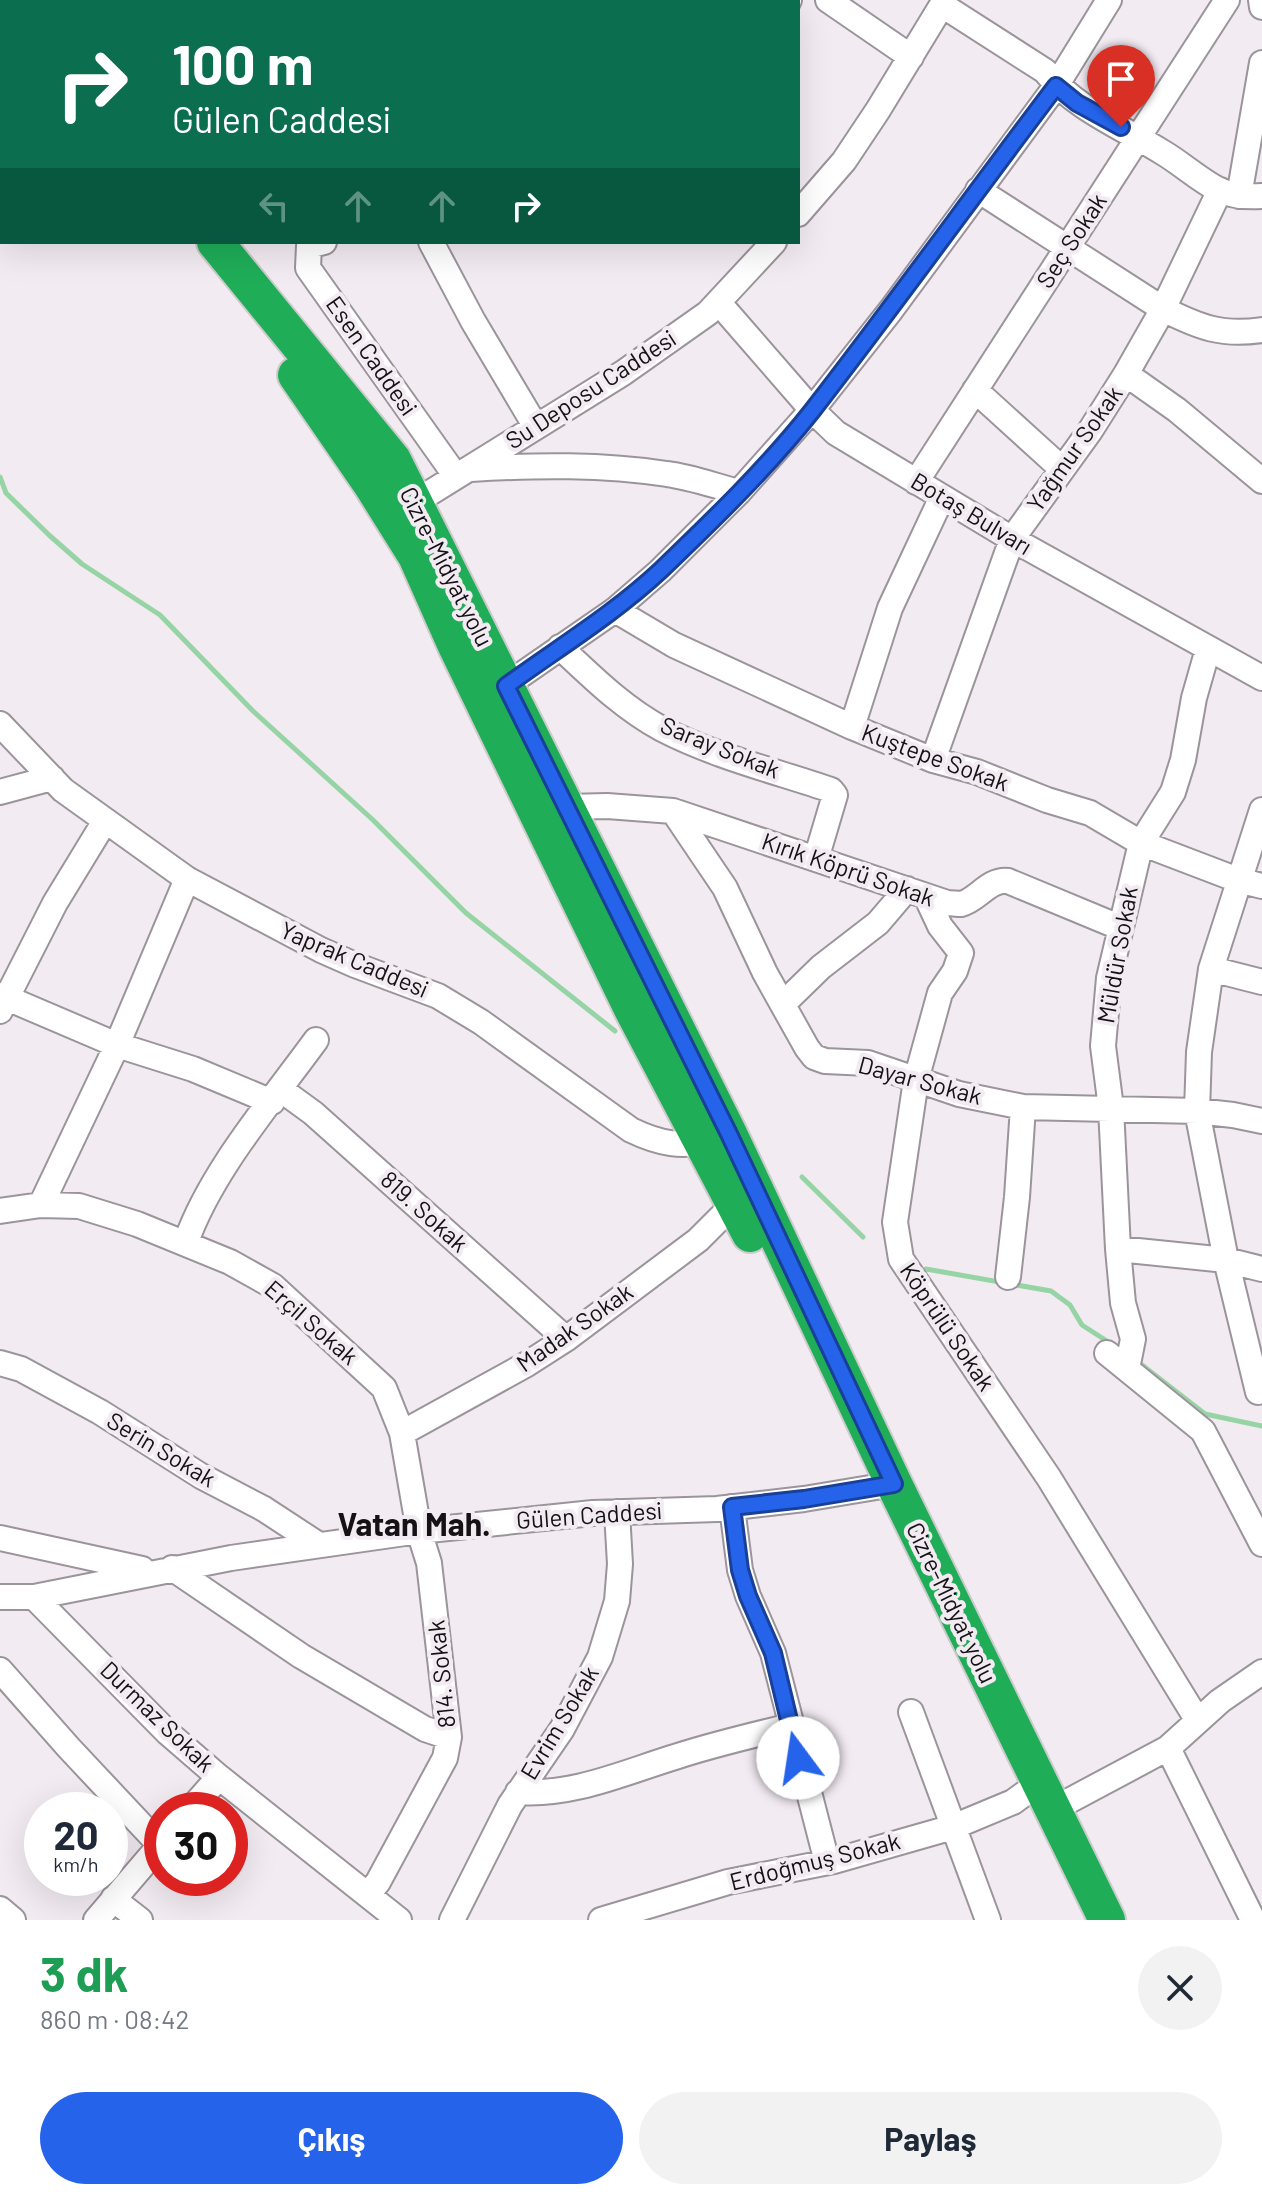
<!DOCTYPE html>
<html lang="tr">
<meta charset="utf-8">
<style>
:root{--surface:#fff;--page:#f2f2f3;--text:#1f2937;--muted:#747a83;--accent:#2563eb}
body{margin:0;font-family:Barlow,sans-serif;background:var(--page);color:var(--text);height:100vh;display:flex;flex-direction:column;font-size:30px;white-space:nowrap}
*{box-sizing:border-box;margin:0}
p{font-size:26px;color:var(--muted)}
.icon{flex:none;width:44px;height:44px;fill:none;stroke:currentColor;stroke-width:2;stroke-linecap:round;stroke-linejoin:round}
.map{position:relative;height:1920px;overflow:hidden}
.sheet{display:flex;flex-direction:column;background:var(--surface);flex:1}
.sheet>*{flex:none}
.hud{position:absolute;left:0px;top:0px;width:800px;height:244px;box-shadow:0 8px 32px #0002;background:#0b6e4f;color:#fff;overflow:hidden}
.speed{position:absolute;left:24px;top:1792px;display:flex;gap:16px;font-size:40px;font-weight:700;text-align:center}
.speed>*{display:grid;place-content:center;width:104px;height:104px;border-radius:50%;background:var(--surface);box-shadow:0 8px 32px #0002;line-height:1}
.speed small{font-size:20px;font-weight:400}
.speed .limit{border:12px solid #d22;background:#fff;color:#111}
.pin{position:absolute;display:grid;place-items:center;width:68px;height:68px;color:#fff;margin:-82px -34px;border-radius:50% 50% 50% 0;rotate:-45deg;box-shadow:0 0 8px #0007}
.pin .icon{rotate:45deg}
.me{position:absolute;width:88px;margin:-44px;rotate:346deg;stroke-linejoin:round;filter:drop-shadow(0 0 6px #0008)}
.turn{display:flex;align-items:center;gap:28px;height:168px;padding:0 40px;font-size:36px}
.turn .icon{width:104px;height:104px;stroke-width:2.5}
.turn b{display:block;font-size:56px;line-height:68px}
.lanes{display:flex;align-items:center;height:76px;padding:0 40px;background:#0003;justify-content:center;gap:40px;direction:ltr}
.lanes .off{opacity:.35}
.round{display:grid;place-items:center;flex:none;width:84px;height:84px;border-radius:42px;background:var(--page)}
.summary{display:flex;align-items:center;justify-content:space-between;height:136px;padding:0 40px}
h1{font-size:48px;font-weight:700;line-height:60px;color:#1e9e55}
.primary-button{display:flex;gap:16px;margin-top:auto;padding:16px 40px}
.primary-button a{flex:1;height:92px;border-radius:48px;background:var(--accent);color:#fff;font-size:32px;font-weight:700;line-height:92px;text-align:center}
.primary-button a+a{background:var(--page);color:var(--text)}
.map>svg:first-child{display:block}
</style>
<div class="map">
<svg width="1262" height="1920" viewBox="0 0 1262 1920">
<rect width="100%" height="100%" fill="#f3ebf2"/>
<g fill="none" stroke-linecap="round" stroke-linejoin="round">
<path stroke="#97d4a5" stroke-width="5" d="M0 477 6 493 49 535 82 564 160 615 253 711 373 820 466 913 615 1031
M802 1177 863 1237
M926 1269 1051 1291 1070 1305 1082 1325 1113 1345
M1142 1365 1205 1414 1262 1426"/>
<g stroke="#9b949b" stroke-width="28">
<path id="minor" d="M828 0 911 57
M1261 0 1262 7
M667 2 668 0
M788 2 789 0
M942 5 1045 71C1075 109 1122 127 1162 152 1181 163 1199 180 1219 190 1232 196 1248 197 1262 196
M978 190 1163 309C1199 327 1221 336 1262 330
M1239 196 1262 63
M798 214 844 161 878 110 945 0
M324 242 309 246 308 268 455 475
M431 242 473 321 536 427
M719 303 812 410 836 433 1012 539 1262 678
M1126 374 1177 410 1262 481
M975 390 1062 469
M471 469C537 465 602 464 667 474 691 477 715 486 739 492
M916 482 1227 0
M404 509 623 373 708 313 774 242
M615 610 674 645 852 727 933 760 977 772 1047 800 1090 813 1141 843 1238 880 1262 886
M560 647C592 677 623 708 662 729 714 756 775 771 831 790L835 795 816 859
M495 693 615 610 660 571 739 492 812 410 891 310 1056 86 1109 0
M0 724 63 790 187 879 321 950 355 965 438 996 481 1022 631 1130C658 1143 683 1149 713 1139
M852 727 890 608 942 497
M933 760 1012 539 1090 431 1126 374 1163 309 1220 190
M0 792 52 778
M566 807 607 806 673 811 947 903C952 903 956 904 961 904 978 900 988 879 1008 881L1119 927
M673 811 725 888 765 973 807 1048 814 1057 825 1061 868 1063 959 1094 1023 1107 1197 1111 1233 1115 1262 1121
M926 896 940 926 961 953 955 971 940 993 916 1080 895 1222 901 1259 1049 1478 1198 1721
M1211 969 1262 982
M0 995 117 1045 193 1069 272 1102
M783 1004 821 967 878 923 907 889
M0 1011 55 903 105 821
M280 1089 313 1113 566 1339
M41 1205 117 1045 187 879
M0 1211 41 1205 79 1206 137 1224 230 1262 273 1286 384 1388 402 1433 419 1531 429 1563 449 1737 445 1758 378 1882 368 1894
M186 1242C211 1171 271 1102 316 1040
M1118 1249 1226 1260 1262 1269
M1008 1277 1017 1197 1023 1107
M1107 1353 1203 1431 1262 1544
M0 1363 21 1369 100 1412 201 1476 264 1509 319 1545
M1127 1369 1133 1339 1123 1303 1118 1249 1111 1108 1103 1046 1109 978 1141 843 1173 792 1183 760 1194 698 1208 649
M1258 1392 1226 1260 1197 1111 1199 1052 1211 969 1262 810
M402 1433 527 1364 566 1339 698 1240 734 1204
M732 1507 740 1570 748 1596 773 1653 827 1862
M0 1538 142 1569
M172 1568 301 1656 425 1729 449 1737
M0 1597H34L231 1558 419 1531 593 1513 717 1509 804 1499 894 1484
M34 1597 168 1733 219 1777 399 1920
M0 1670 69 1748 160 1845
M911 1712 988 1920
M1168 1748 1253 1920
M518 1792C574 1796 625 1772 678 1756 715 1744 753 1735 791 1726
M190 1810 219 1777
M1052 1810 1168 1748 1220 1701 1262 1672
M113 1899 140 1920
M0 1909 13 1920
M96 1920 162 1843
M452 1920 510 1805 562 1729 600 1657 617 1601 620 1564 617 1512
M601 1920 728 1882 834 1861 953 1827 1013 1802 1024 1794"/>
</g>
<g stroke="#cbcbcb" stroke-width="40">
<path id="highway" d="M0 8 2 10
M0 38 2 40
M215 242 393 460 729 1134 894 1484 1107 1920
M296 375 371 484 416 556 456 646 633 1011 750 1234"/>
</g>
<use href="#minor" stroke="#fff" stroke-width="24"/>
<use href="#highway" stroke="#1fad58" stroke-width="36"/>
</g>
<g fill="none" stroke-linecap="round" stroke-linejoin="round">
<g stroke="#184099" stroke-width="20">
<path id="route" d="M798 1758 773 1653 748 1596 740 1570 732 1507 804 1499 894 1484 729 1134 506 686C558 648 614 614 661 570 713 520 767 468 812 411 895 304 974 194 1056 86L1077 103 1121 127"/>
</g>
<use href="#route" stroke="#2563eb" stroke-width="14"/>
</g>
<g text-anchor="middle" stroke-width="8" stroke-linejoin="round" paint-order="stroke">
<g font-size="24" fill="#141214" stroke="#f3ebf2">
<text transform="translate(1072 241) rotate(-57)" y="8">Seç Sokak</text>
<text transform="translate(371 356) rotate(55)" y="8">Esen Caddesi</text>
<text transform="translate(591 390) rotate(-33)" y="8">Su Deposu Caddesi</text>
<text transform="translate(1075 449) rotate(-55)" y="8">Yağmur Sokak</text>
<text transform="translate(971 514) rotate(31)" y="8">Botaş Bulvarı</text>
<text transform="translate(446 567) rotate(63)" y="8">Cizre-Midyat yolu</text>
<text transform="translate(720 748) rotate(22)" y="8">Saray Sokak</text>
<text transform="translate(935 758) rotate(20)" y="8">Kuştepe Sokak</text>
<text transform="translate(848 870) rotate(19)" y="8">Kırık Köprü Sokak</text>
<text transform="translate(1118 955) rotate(-80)" y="8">Müldür Sokak</text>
<text transform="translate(354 960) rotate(23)" y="8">Yaprak Caddesi</text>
<text transform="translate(920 1081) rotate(15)" y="8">Dayar Sokak</text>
<text transform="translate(424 1212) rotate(42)" y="8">819. Sokak</text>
<text transform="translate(311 1323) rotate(41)" y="8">Erçil Sokak</text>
<text transform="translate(947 1327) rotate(56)" y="8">Köprülü Sokak</text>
<text transform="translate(575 1328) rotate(-35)" y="8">Madak Sokak</text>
<text transform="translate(161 1450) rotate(31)" y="8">Serin Sokak</text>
<text transform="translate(589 1516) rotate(-4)" y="8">Gülen Caddesi</text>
<text transform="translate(951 1603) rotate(64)" y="8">Cizre-Midyat yolu</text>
<text transform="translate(442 1674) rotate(-96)" y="8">814. Sokak</text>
<text transform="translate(157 1717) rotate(44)" y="8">Durmaz Sokak</text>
<text transform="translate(560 1723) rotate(-59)" y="8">Evrim Sokak</text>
<text transform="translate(815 1862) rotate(-14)" y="8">Erdoğmuş Sokak</text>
</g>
<g font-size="32" font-weight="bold" fill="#141214" stroke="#f3ebf2">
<text x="414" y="1536">Vatan Mah.</text>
</g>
</g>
</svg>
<div class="speed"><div>20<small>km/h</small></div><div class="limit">30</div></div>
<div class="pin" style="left:1121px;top:127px;background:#d93025"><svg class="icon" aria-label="arrive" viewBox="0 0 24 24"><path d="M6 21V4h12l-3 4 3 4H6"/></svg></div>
<svg class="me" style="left:798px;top:1758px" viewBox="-20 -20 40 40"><circle r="19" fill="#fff"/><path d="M0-13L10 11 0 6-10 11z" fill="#2563eb"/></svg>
<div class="hud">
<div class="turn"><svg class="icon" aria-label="right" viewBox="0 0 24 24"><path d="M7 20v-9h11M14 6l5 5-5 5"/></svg><div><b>100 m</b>Gülen Caddesi</div></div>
<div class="lanes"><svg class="icon off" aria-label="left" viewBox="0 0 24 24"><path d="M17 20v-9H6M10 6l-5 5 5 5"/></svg><svg class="icon off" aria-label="ahead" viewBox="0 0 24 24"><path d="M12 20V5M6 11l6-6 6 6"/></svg><svg class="icon off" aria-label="ahead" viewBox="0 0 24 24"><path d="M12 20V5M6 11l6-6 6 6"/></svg><svg class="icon" aria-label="right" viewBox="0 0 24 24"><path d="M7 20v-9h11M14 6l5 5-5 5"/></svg></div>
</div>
</div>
<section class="sheet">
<div class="summary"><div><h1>3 dk</h1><p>860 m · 08:42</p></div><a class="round"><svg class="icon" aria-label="close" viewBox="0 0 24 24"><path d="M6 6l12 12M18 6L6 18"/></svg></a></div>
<div class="primary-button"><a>Çıkış</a><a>Paylaş</a></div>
</section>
